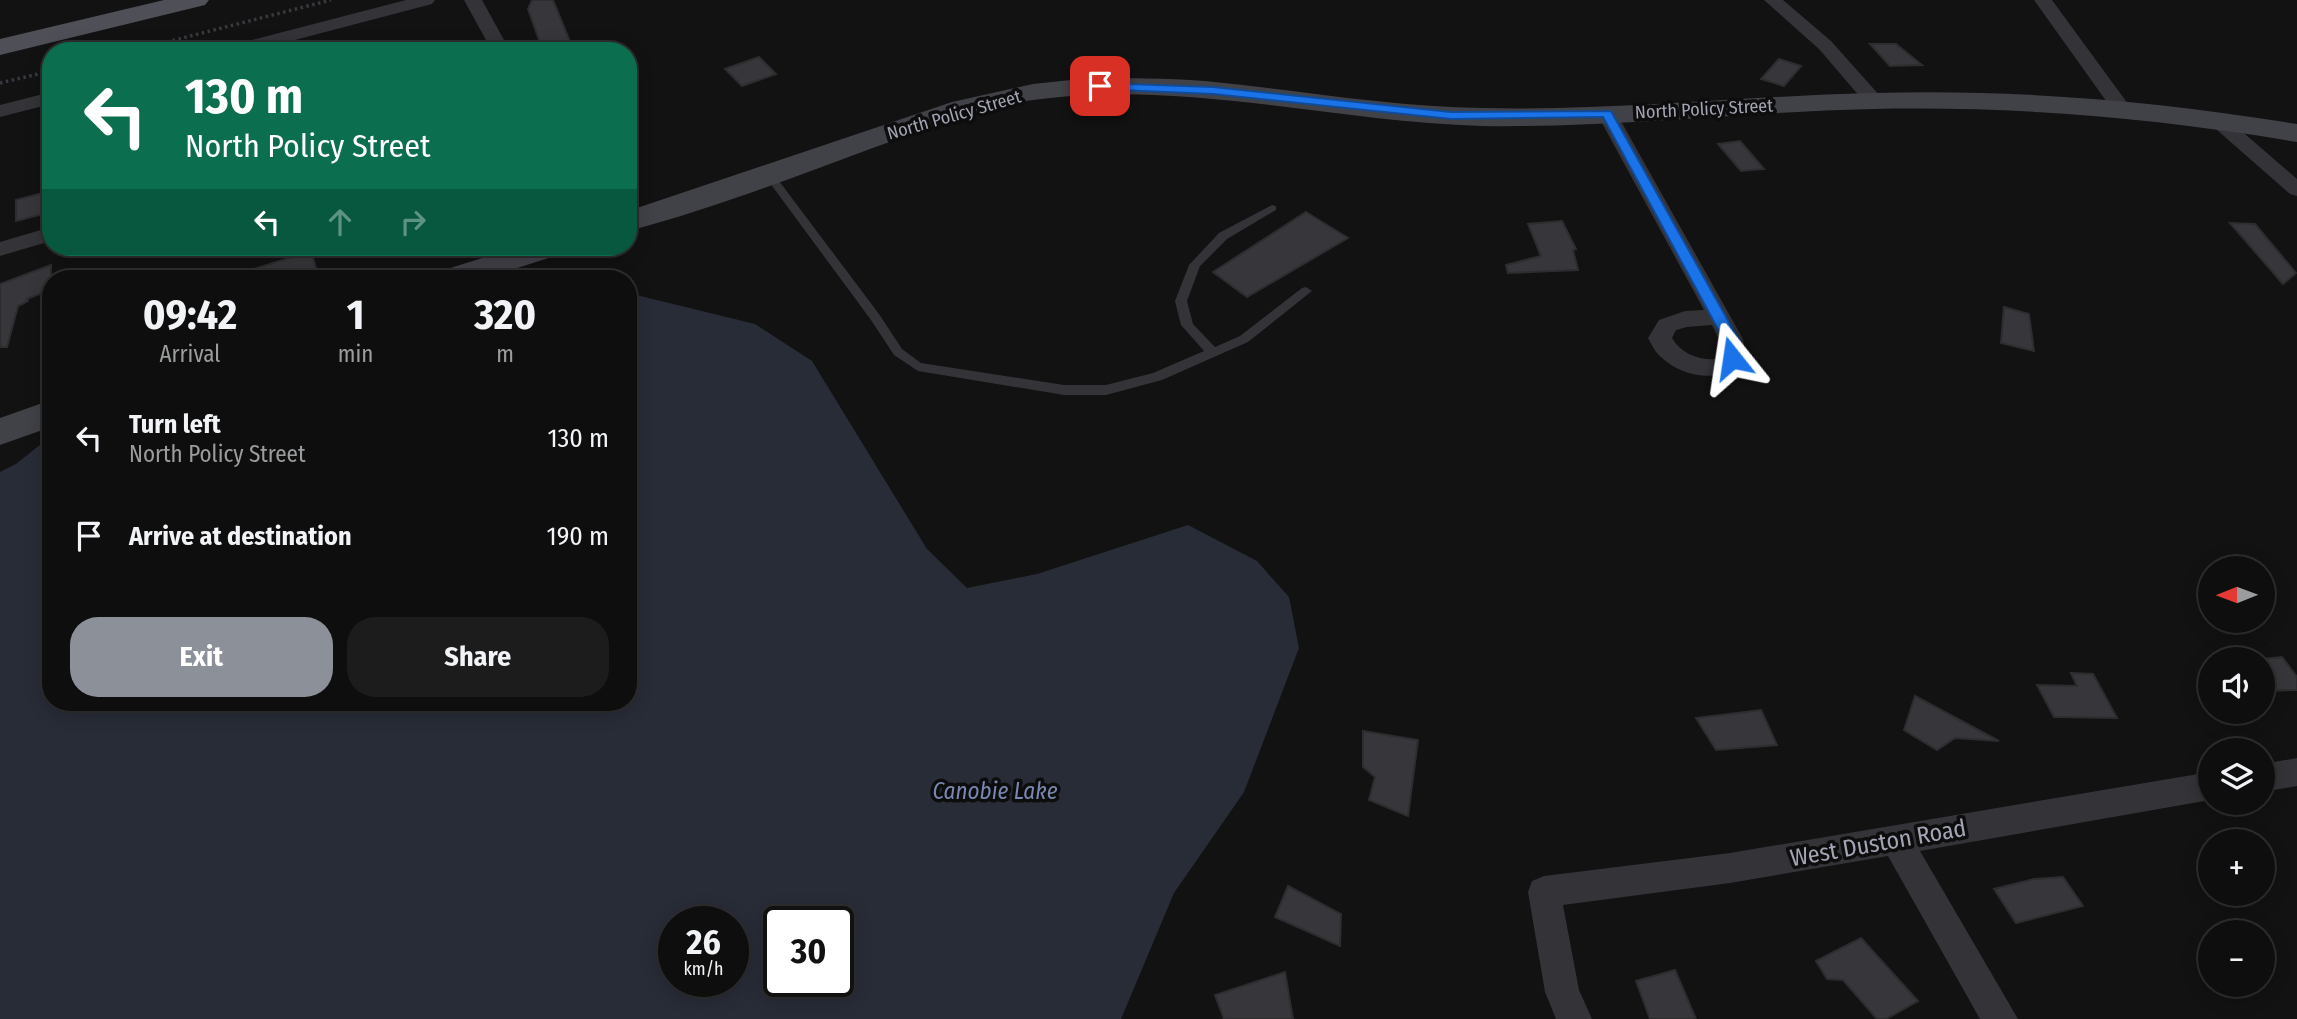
<!DOCTYPE html>
<meta charset="utf-8">
<style>
:root{--surface:#0e0e0e;--page:#1c1c1c;--text:#f1f3f6;--muted:#9b9c9e;--line:#2e2e2e;--accent:#8c9099}
body{margin:0;font-family:"Fira Sans Condensed",sans-serif;background:var(--page);color:var(--text);height:100vh;display:flex;flex-direction:column;font-size:26px;white-space:nowrap}
*{box-sizing:border-box;margin:0}
p{font-size:23px;color:var(--muted)}
.icon{flex:none;width:38px;height:38px;fill:none;stroke:currentColor;stroke-width:2;stroke-linecap:round;stroke-linejoin:round}
.map{position:relative;flex:1;overflow:hidden}
.drawer{position:absolute;left:42px;top:270px;width:595px;height:441px;display:flex;flex-direction:column;background:var(--surface);border-radius:28px;box-shadow:0 4px 18px #0003,0 0 0 2px var(--line)}
.drawer>*{flex:none}
.top-card{position:absolute;left:42px;top:42px;width:595px;height:214px;border-radius:28px;box-shadow:0 4px 18px #0003,0 0 0 2px var(--line);background:#0b6e4f;color:#fff;overflow:hidden}
.needle{width:46px;rotate:269deg}
.buttons{position:absolute;left:2198px;top:556px;display:grid;gap:14px}
.buttons a{display:grid;place-items:center;width:77px;height:77px;border-radius:50%;background:var(--surface);box-shadow:0 4px 18px #0003,0 0 0 2px var(--line);font-size:35px}
.speed{position:absolute;left:658px;top:906px;display:flex;gap:14px;font-size:35px;font-weight:700;text-align:center}
.speed>*{display:grid;place-content:center;width:91px;height:91px;border-radius:50%;background:var(--surface);box-shadow:0 4px 18px #0003,0 0 0 2px var(--line);line-height:1}
.speed small{font-size:18px;font-weight:400}
.speed .limit{border:4px solid #111;border-radius:10px;background:#fff;color:#111}
.pin{position:absolute;display:grid;place-items:center;width:60px;height:60px;color:#fff;margin:-30px;border-radius:14px;box-shadow:0 4px 10px #0006}
.me{position:absolute;width:77px;margin:-38px;rotate:345deg;stroke-linejoin:round;filter:drop-shadow(0 0 5px #0008)}
.turn{display:flex;align-items:center;gap:24px;height:147px;padding:0 28px;font-size:32px}
.turn .icon{width:91px;height:91px;stroke-width:2.5}
.turn b{display:block;font-size:49px;line-height:60px}
.lanes{display:flex;align-items:center;height:66px;padding:0 28px;background:#0003;justify-content:center;gap:35px;direction:ltr}
.lanes .off{opacity:.35}
.eta{display:flex;justify-content:space-evenly;align-items:center;height:119px;text-align:center}
.eta b{font-size:42px;font-weight:700;line-height:49px}
.primary-button{display:flex;gap:14px;margin-top:auto;padding:14px 28px}
.primary-button a{flex:1;height:80px;border-radius:28px;background:var(--accent);color:#fff;font-size:28px;font-weight:700;line-height:80px;text-align:center}
.primary-button a+a{background:var(--page);color:var(--text)}
ul{padding:0;list-style:none}
li{display:flex;align-items:center;gap:21px;height:98px;padding:0 28px}
li div{flex:1}
li b{display:block;font-size:26px}
li em{font-style:normal}
.map>svg:first-child{display:block}
</style>
<div class="map">
<svg width="2297" height="1019" viewBox="0 0 2297 1019">
<rect width="100%" height="100%" fill="#121213"/>
<path fill="#282c37" fill-rule="evenodd" d="M628 293 755 324 812 361 927 549 967 588 1037 574 1188 525 1257 561 1289 597 1299 648 1244 792 1174 893 1121 1019H0V472L16 464 51 436V702H628ZM674 922H733V982H674ZM838 922V982H779V922Z"/>
<path fill="#37373b" stroke="#2d2c2f" stroke-width="2" d="M532 0H553L571 44 543 51 528 9Z
M1870 44H1896L1922 65 1890 66Z
M759 57 776 74 742 86 725 69Z
M1779 59 1801 66 1784 86 1761 79Z
M1740 141 1764 169 1741 171 1718 144Z
M47 192 46 195 51 193V212L16 221V200Z
M1306 212 1348 238 1247 297 1213 272Z
M1562 221 1576 249 1573 250 1578 270 1508 273 1506 265 1541 256 1528 224Z
M2230 223 2255 224 2296 273 2283 284Z
M311 251 319 278H238V274Z
M51 265V289L27 299 28 301 18 306 7 347H0V284Z
M2004 307 2029 314 2034 351 2001 343Z
M2282 657 2297 677V690L2263 691V659Z
M2071 673 2093 674 2117 718 2054 717 2037 685 2077 686Z
M1915 696 1999 741 1955 738 1937 750 1904 730Z
M1761 710 1777 745 1716 750 1696 718Z
M1363 731 1418 740 1408 816 1369 800 1375 777 1363 767Z
M2063 877 2083 906 2016 923 1994 889 2034 879Z
M1288 886 1341 914 1340 946 1275 917Z
M1861 938 1918 1001 1886 1019H1877L1843 980 1827 979 1816 961Z
M1675 970 1696 1019H1650L1636 981Z
M1285 972 1293 1019H1224L1215 995Z"/>
<g fill="none" stroke-linecap="round" stroke-linejoin="round">
<path stroke="#39393f" stroke-width="3.5" stroke-dasharray="2.5 3.5" stroke-linecap="butt" d="M132 51 331 0
M0 83 51 71"/>
<path fill="#333338" fill-rule="evenodd" d="M769 172 773 173 879 314 902 349 921 363 1064 385H1106L1153 373 1204 351 1181 325 1175 301 1189 265 1219 233 1272 205 1276 206V210L1227 239 1200 266 1187 301 1193 324 1215 347 1240 336 1302 288 1306 287 1312 291 1248 342 1162 380 1106 395H1064L918 371 894 355 871 320 764 175Z"/>
<path fill="#333338" fill-rule="evenodd" d="M406 0H435L432 4 253 51H222L225 47Z
M464 0H482L510 51H492Z
M1764 0H1783L1831 41 1881 97 1884 101 1881 105H1867L1819 49Z
M2034 0H2052L2131 108 2128 112H2114Z
M51 92V104L0 117V105Z
M1607 108 1617 114 1743 339 1745 357C1728 386 1682 378 1661 357 1655 352 1652 345 1648 338L1659 320 1685 311 1704 310 1597 114ZM1712 325 1722 346 1718 359C1700 361 1681 354 1672 338L1676 330 1687 327Z
M2216 113 2223 115 2297 179V196L2290 194 2209 123 2206 119 2209 115Z
M51 227V241L0 256V242Z
M2297 758V786L2263 792V764Z
M2210 772V800L1920 851 2018 1019H1980L1888 856 1730 883 1563 905 1579 990 1592 1019H1556L1545 992 1528 892 1532 881 1544 876 1730 853Z"/>
<path fill="#414148" fill-rule="evenodd" d="M1089 78C1128 78 1166 78 1205 81 1298 90 1390 107 1483 108 1613 111 1743 96 1873 93 2015 89 2157 101 2297 124V142C2157 118 2016 106 1873 109 1743 112 1613 128 1482 126 1332 122 1183 79 1033 100 977 108 923 130 870 149 791 178 710 210 628 231V211L952 102 1033 84Z
M517 247H566L561 254 486 278H436L441 271Z
M51 400V427L0 445V418Z"/>
<path fill="#4f4f57" fill-rule="evenodd" d="M164 0H209L205 5 0 55V39Z"/>
</g>
<path fill="#1a73e8" stroke="#114b97" stroke-width="2" d="M1100 83 1213 87 1451 112 1611 111 1740 342V358L1732 363 1725 358V342L1603 117 1451 119 1213 94 1096 89V84Z"/>
<g text-anchor="middle" stroke-width="7" stroke-linejoin="round" paint-order="stroke">
<g font-size="18" fill="#a3a4b4" stroke="#0d0d0e">
<text transform="translate(1704 109) rotate(-3)" y="6">North Policy Street</text>
<text transform="translate(954 115) rotate(-16)" y="6">North Policy Street</text>
</g>
<g font-size="23" font-style="italic" fill="#7988b0" stroke="#0d0d0e">
<text x="995" y="799">Canobie Lake</text>
</g>
<g font-size="24" fill="#a3a4b4" stroke="#0d0d0e">
<text transform="translate(1878 843) rotate(-10)" y="8">West Duston Road</text>
</g>
</g>
</svg>
<div class="buttons">
<a><svg class="needle" viewBox="-14 -14 28 28"><path d="M0-13l5 13h-10z" fill="#e53935"/><path d="M0 13l5-13h-10z" fill="#9b9c9e"/></svg></a>
<a><svg class="icon" aria-label="sound" viewBox="0 0 24 24"><path d="M4 9h4l5-4v14l-5-4H4zM17 9q2 3 0 6"/></svg></a>
<a><svg class="icon" aria-label="layers" viewBox="0 0 24 24"><path d="M12 4l9 5-9 5-9-5zM3 14l9 5 9-5"/></svg></a>
<a>+</a>
<a>−</a>
</div>
<div class="speed"><div>26<small>km/h</small></div><div class="limit">30</div></div>
<div class="pin" style="left:1100px;top:86px;background:#d93025"><svg class="icon" aria-label="arrive" viewBox="0 0 24 24"><path d="M6 21V4h12l-3 4 3 4H6"/></svg></div>
<svg class="me" style="left:1732px;top:358px" viewBox="-20 -20 40 40"><path d="M0-17L14 15 0 8-14 15z" fill="#1a73e8" stroke="#fff" stroke-width="4"/></svg>
<div class="top-card">
<div class="turn"><svg class="icon" aria-label="left" viewBox="0 0 24 24"><path d="M17 20v-9H6M10 6l-5 5 5 5"/></svg><div><b>130 m</b>North Policy Street</div></div>
<div class="lanes"><svg class="icon" aria-label="left" viewBox="0 0 24 24"><path d="M17 20v-9H6M10 6l-5 5 5 5"/></svg><svg class="icon off" aria-label="ahead" viewBox="0 0 24 24"><path d="M12 20V5M6 11l6-6 6 6"/></svg><svg class="icon off" aria-label="right" viewBox="0 0 24 24"><path d="M7 20v-9h11M14 6l5 5-5 5"/></svg></div>
</div>
<section class="drawer">
<div class="eta">
<div><b>09:42</b><p>Arrival</p></div>
<div><b>1</b><p>min</p></div>
<div><b>320</b><p>m</p></div>
</div>
<ul>
<li><svg class="icon" aria-label="left" viewBox="0 0 24 24"><path d="M17 20v-9H6M10 6l-5 5 5 5"/></svg><div><b>Turn left</b><p>North Policy Street</p></div><em>130 m</em></li>
<li><svg class="icon" aria-label="arrive" viewBox="0 0 24 24"><path d="M6 21V4h12l-3 4 3 4H6"/></svg><div><b>Arrive at destination</b></div><em>190 m</em></li>
</ul>
<div class="primary-button"><a>Exit</a><a>Share</a></div>
</section>
</div>
